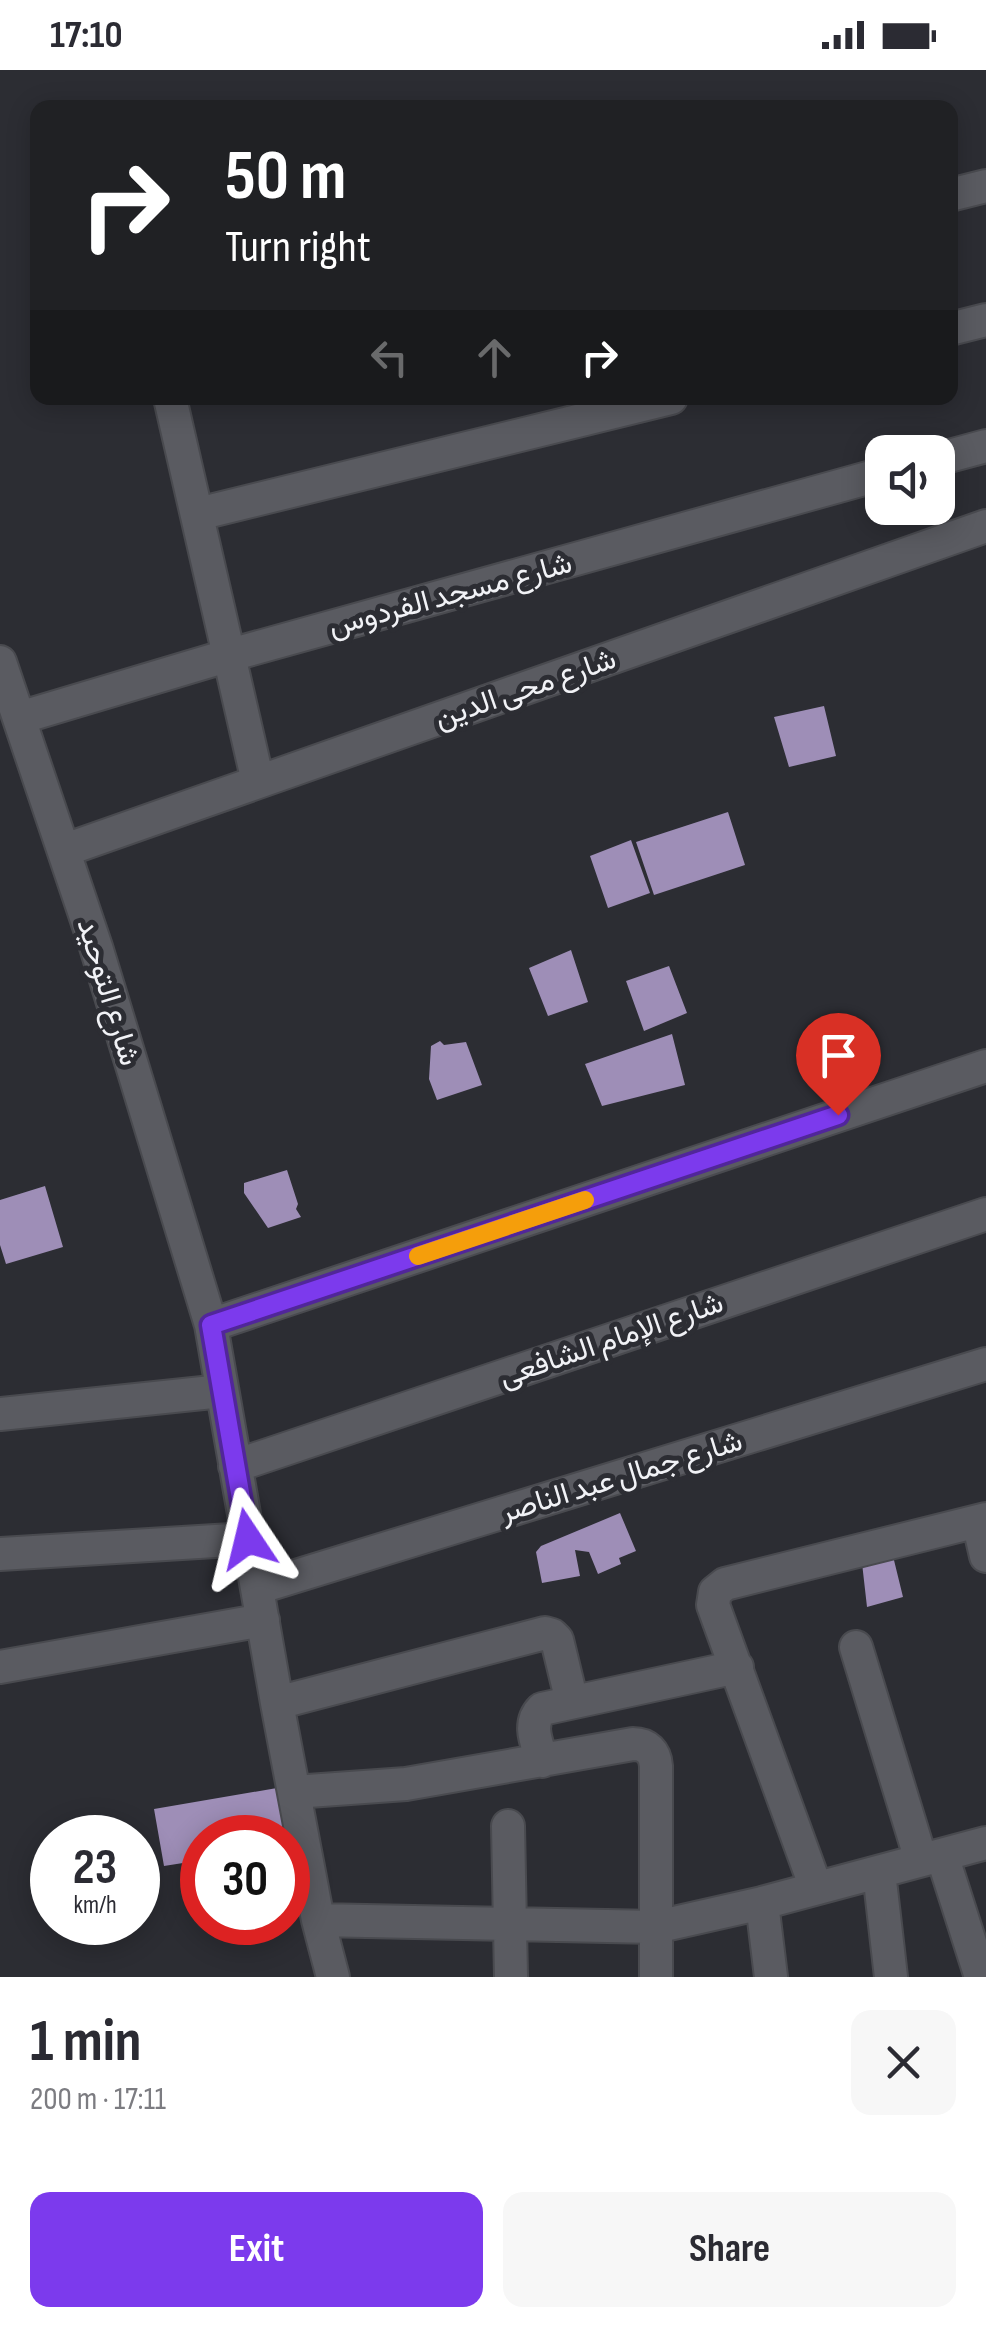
<!DOCTYPE html>
<meta charset="utf-8">
<style>
:root{--surface:#fff;--page:#f7f7f7;--text:#2b2b33;--muted:#7c7c81;--accent:#7c3aed}
body{margin:0;font-family:"Sofia Sans Condensed",Vazirmatn,sans-serif;background:var(--page);color:var(--text);height:100vh;display:flex;flex-direction:column;font-size:38px;white-space:nowrap}
*{box-sizing:border-box;margin:0}
p{font-size:32px;color:var(--muted)}
.icon{flex:none;width:55px;height:55px;fill:none;stroke:currentColor;stroke-width:2;stroke-linecap:round;stroke-linejoin:round}
.map{position:relative;height:1907px;overflow:hidden}
.drawer{display:flex;flex-direction:column;background:var(--surface);flex:1}
.drawer>*{flex:none}
.hud{position:absolute;left:30px;top:30px;width:928px;height:305px;border-radius:20px;box-shadow:0 5px 25px #0003;background:#202124;color:#fff;overflow:hidden}
.buttons{position:absolute;left:865px;top:365px;display:grid;gap:20px}
.buttons a{display:grid;place-items:center;width:90px;height:90px;border-radius:20px;background:var(--surface);box-shadow:0 5px 25px #0003;font-size:50px}
.speed{position:absolute;left:30px;top:1745px;display:flex;gap:20px;font-size:50px;font-weight:700;text-align:center}
.speed>*{display:grid;place-content:center;width:130px;height:130px;border-radius:50%;background:var(--surface);box-shadow:0 5px 25px #0003;line-height:1}
.speed small{font-size:25px;font-weight:400}
.speed .limit{border:15px solid #d22;background:#fff;color:#111}
.pin{position:absolute;display:grid;place-items:center;width:85px;height:85px;color:#fff;margin:-102px -42px;border-radius:50% 50% 50% 0;rotate:-45deg;box-shadow:0 0 10px #0007}
.pin .icon{rotate:45deg}
.me{position:absolute;width:110px;margin:-55px;rotate:350deg;stroke-linejoin:round;filter:drop-shadow(0 0 8px #0008)}
.turn{display:flex;align-items:center;gap:35px;height:210px;padding:0 30px;font-size:45px}
.turn .icon{width:130px;height:130px;stroke-width:2.5}
.turn b{display:block;font-size:70px;line-height:85px}
.lanes{display:flex;align-items:center;height:95px;padding:0 30px;background:#0003;justify-content:center;gap:50px;direction:ltr}
.lanes .off{opacity:.35}
.round{display:grid;place-items:center;flex:none;width:105px;height:105px;border-radius:20px;background:var(--page)}
.head{display:flex;align-items:center;justify-content:space-between;height:170px;padding:0 30px}
h1{font-size:60px;font-weight:700;line-height:75px}
.primary-button{display:flex;gap:20px;margin-top:auto;padding:20px 30px}
.primary-button a{flex:1;height:115px;border-radius:20px;background:var(--accent);color:#fff;font-size:40px;font-weight:700;line-height:115px;text-align:center}
.primary-button a+a{background:var(--page);color:var(--text)}
.status{display:flex;justify-content:space-between;align-items:center;height:70px;padding:0 50px;background:var(--surface);direction:ltr}
.status svg{height:28px;fill:currentColor}
.map>svg:first-child{display:block}
</style>
<div class="status"><b>17:10</b><svg viewBox="0 0 49 12"><path d="M0 12V9h3v3zM5 12V6h3v6zM10 12V3h3v9zM15 12V0h3v12zM26 1h20v11H26zM47 4h2v5h-2z"/></svg></div>
<div class="map">
<svg width="986" height="1907" viewBox="0 0 986 1907">
<rect width="100%" height="100%" fill="#2c2d33"/>
<path fill="#9e8eb7" d="M824 636 836 686 789 697 774 647Z
M728 742 745 795 654 825 636 772Z
M631 770 650 823 608 838 590 786Z
M571 880 588 932 548 946 529 898Z
M669 896 687 943 644 961 626 911Z
M672 964 685 1015 602 1036 585 994Z
M440 971 444 975 466 972 482 1015 437 1030 429 1009 431 976Z
M287 1100 298 1134 296 1139 301 1147 268 1158 244 1123V1113Z
M45 1116 63 1177 6 1194 0 1175V1130Z
M620 1443 636 1481 619 1488 621 1494 598 1504 589 1482 575 1480 580 1506 542 1513 536 1482 541 1476Z
M892 1482 903 1527 867 1537 862 1493Z
M277 1718 285 1768H202V1790L164 1796 154 1739Z"/>
<g fill="none" stroke-linecap="round" stroke-linejoin="round">
<g stroke="#494a4f" stroke-width="36">
<path id="minor" d="M950 125 986 116
M950 259 986 250
M170 328 258 712
M938 389 986 376
M198 444 671 328
M0 592 96 877 211 1255 277 1633 318 1850 333 1907
M19 648 230 585 882 404
M65 780 986 456
M211 1255 986 996
M0 1344 222 1321
M235 1396 986 1144
M978 1451 986 1486
M0 1484 248 1469
M257 1518 986 1294
M856 1577 921 1790
M0 1597 263 1550
M277 1633 545 1563 552 1565 557 1570 572 1632
M542 1691C537 1673 527 1654 542 1639L737 1597
M294 1722 406 1714 633 1674C647 1674 655 1682 656 1696V1907
M508 1756 511 1907
M942 1785 981 1907
M879 1802 891 1907
M816 1818 713 1535 715 1522 725 1514 986 1449
M762 1833 771 1907
M318 1850 656 1857 762 1833 986 1773"/>
</g>
<use href="#minor" stroke="#5a5b61" stroke-width="32"/>
</g>
<g fill="none" stroke-linecap="round" stroke-linejoin="round">
<g stroke="#51269a" stroke-width="25">
<path id="route" d="M248 1469 211 1255 838 1045"/>
</g>
<use href="#route" stroke="#7c3aed" stroke-width="18"/>
<path stroke="#f59e0b" stroke-width="18" d="M418 1186 585 1130"/>
</g>
<g text-anchor="middle" stroke-width="10" stroke-linejoin="round" paint-order="stroke">
<g font-size="30" fill="#f1f2f6" stroke="#2c2d33">
<text transform="translate(450 524) rotate(-15)" y="10">شارع مسجد الفردوس</text>
<text transform="translate(525 618) rotate(-19)" y="10">شارع محى الدين</text>
<text transform="translate(109 922) rotate(73)" y="10">شارع التوحيد</text>
<text transform="translate(611 1269) rotate(-19)" y="10">شارع الإمام الشافعى</text>
<text transform="translate(621 1406) rotate(-17)" y="10">شارع جمال عبد الناصر</text>
</g>
</g>
</svg>
<div class="buttons">
<a><svg class="icon" aria-label="sound" viewBox="0 0 24 24"><path d="M4 9h4l5-4v14l-5-4H4zM17 9q2 3 0 6"/></svg></a>
</div>
<div class="speed"><div>23<small>km/h</small></div><div class="limit">30</div></div>
<div class="pin" style="left:838px;top:1045px;background:#d93025"><svg class="icon" aria-label="arrive" viewBox="0 0 24 24"><path d="M6 21V4h12l-3 4 3 4H6"/></svg></div>
<svg class="me" style="left:248px;top:1469px" viewBox="-20 -20 40 40"><path d="M0-17L14 15 0 8-14 15z" fill="#7c3aed" stroke="#fff" stroke-width="4"/></svg>
<div class="hud">
<div class="turn"><svg class="icon" aria-label="right" viewBox="0 0 24 24"><path d="M7 20v-9h11M14 6l5 5-5 5"/></svg><div><b>50 m</b>Turn right</div></div>
<div class="lanes"><svg class="icon off" aria-label="left" viewBox="0 0 24 24"><path d="M17 20v-9H6M10 6l-5 5 5 5"/></svg><svg class="icon off" aria-label="ahead" viewBox="0 0 24 24"><path d="M12 20V5M6 11l6-6 6 6"/></svg><svg class="icon" aria-label="right" viewBox="0 0 24 24"><path d="M7 20v-9h11M14 6l5 5-5 5"/></svg></div>
</div>
</div>
<section class="drawer">
<div class="head"><div><h1>1 min</h1><p>200 m · 17:11</p></div><a class="round"><svg class="icon" aria-label="close" viewBox="0 0 24 24"><path d="M6 6l12 12M18 6L6 18"/></svg></a></div>
<div class="primary-button"><a>Exit</a><a>Share</a></div>
</section>
